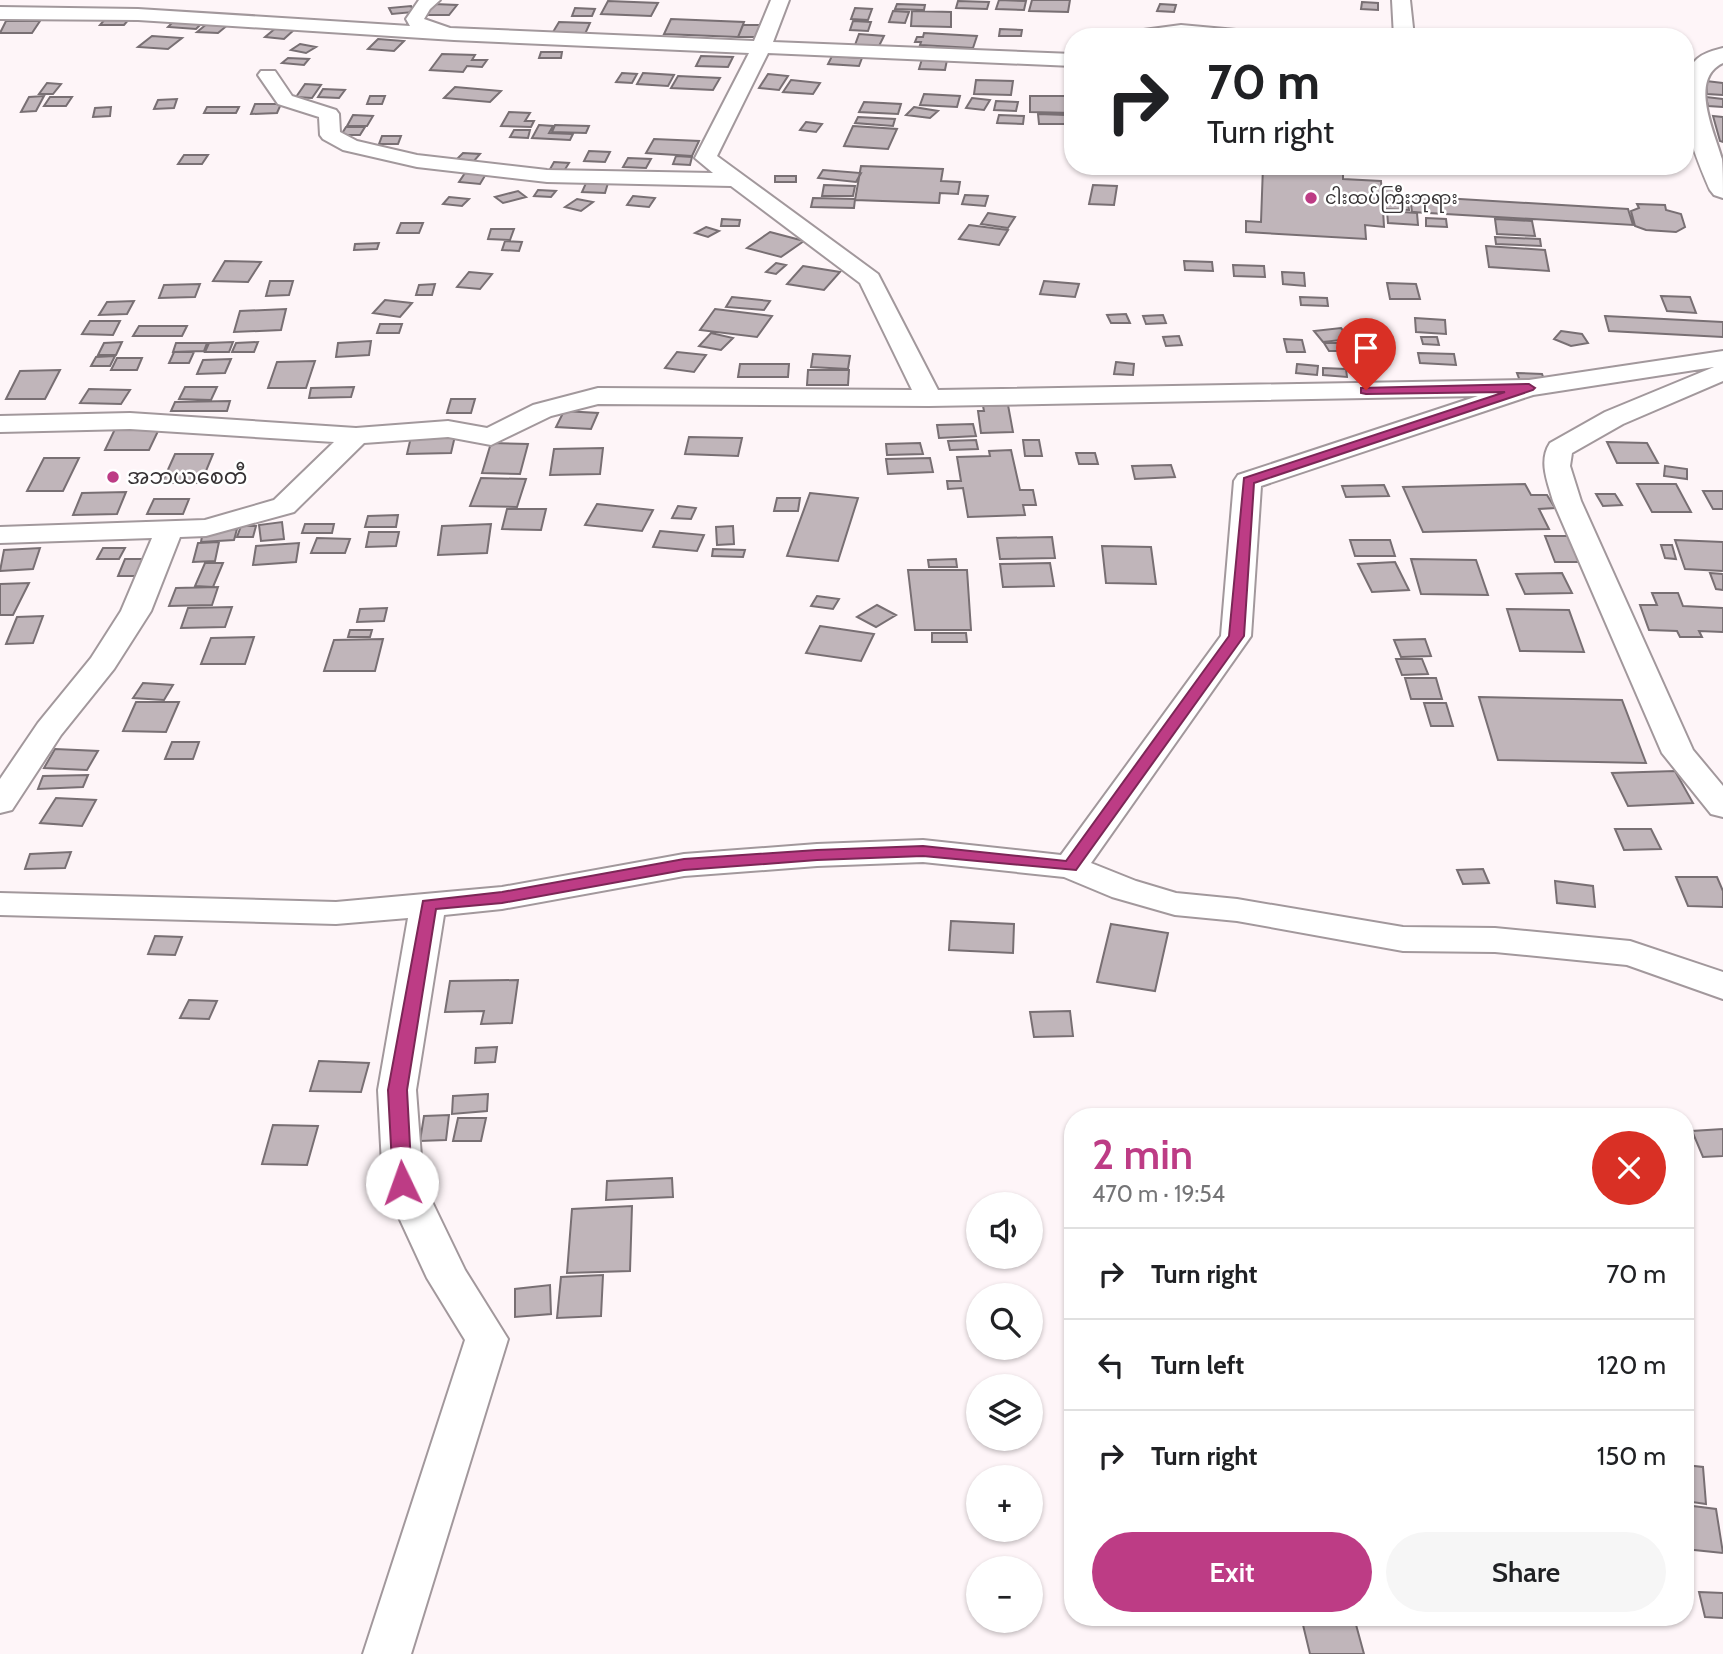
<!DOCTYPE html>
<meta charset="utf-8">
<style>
:root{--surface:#fff;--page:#f6f6f6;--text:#202124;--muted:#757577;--line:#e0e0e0;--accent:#bd3c85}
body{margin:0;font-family:Cabin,"Noto Sans Myanmar",sans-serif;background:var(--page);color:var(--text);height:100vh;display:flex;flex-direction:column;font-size:26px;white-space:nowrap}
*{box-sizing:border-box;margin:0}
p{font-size:23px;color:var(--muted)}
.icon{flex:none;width:38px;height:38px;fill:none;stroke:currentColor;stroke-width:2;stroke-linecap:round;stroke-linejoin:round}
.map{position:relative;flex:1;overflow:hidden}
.sheet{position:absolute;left:1064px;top:1108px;width:630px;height:518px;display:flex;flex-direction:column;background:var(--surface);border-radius:28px;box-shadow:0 2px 5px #0004}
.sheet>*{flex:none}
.top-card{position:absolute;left:1064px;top:28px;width:630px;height:147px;border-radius:28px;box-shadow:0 2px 5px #0004;background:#fff;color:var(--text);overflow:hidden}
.controls{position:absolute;left:966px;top:1192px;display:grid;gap:14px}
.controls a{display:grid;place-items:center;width:77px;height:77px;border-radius:50%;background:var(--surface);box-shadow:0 2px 5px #0004;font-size:35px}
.pin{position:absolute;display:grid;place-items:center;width:60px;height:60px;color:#fff;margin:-72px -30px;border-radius:50% 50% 50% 0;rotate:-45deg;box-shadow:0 0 7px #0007}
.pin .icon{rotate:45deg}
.me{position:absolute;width:77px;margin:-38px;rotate:357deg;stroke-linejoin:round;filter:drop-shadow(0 0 5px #0008)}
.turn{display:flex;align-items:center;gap:24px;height:147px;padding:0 28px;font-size:32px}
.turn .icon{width:91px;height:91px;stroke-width:2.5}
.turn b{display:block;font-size:49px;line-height:60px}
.round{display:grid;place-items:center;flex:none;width:74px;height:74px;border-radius:37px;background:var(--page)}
.overview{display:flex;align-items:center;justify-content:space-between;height:119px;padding:0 28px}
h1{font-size:42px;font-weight:600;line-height:52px;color:var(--accent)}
.primary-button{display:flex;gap:14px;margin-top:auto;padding:14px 28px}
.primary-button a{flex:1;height:80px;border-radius:42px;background:var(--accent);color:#fff;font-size:28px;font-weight:600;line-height:80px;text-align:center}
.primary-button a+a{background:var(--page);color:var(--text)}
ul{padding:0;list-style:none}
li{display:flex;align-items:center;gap:21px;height:91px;padding:0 28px;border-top:2px solid var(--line)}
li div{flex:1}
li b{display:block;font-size:26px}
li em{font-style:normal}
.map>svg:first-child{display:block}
</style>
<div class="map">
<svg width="1723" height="1654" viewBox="0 0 1723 1654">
<rect width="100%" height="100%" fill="#fef5f8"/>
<path fill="#c0b5ba" stroke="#786f73" stroke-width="2" d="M999 0 1026 1 1024 10 996 9Z
M1032 0H1070L1068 12 1029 11Z
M608 1 658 3 651 16 601 14Z
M958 1 989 2 987 9 956 8Z
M1362 2 1378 3V10L1361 9Z
M434 4 457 5 449 15H426Z
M897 4 925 5 924 10 895 9Z
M1160 4 1176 5 1174 12 1157 11Z
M411 6 414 12 392 14 389 8Z
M575 8 595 9 592 16H572Z
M855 8 872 9 868 20 851 19Z
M893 11 909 12 905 23 889 22Z
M912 11 951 12V27L911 26Z
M106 18H130L124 25H100Z
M671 19 744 22 738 37 664 34Z
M6 21H40L32 33H0Z
M174 21 202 23 196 29 168 27Z
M853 21 871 22 868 31 850 30Z
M559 22 590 23 585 34 553 32Z
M208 23 229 24 218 33 197 32Z
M743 25H760L756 37H738Z
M277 27 296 28 284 39 265 37Z
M1000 29 1022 30 1021 36H999Z
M924 33 977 36 973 48 920 45 921 42H915L917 37H923Z
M859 34 884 36 879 46 855 45Z
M152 36 182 38 168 49 138 47Z
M378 39 404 41 394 51 368 49Z
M300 44 316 47 306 53 291 50Z
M541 52H562L561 58H539Z
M442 54 475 55 472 60H487L482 67 467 66 463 72 430 70Z
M701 56 733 57 728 67 696 66Z
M832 56 862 58 859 66 828 64Z
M288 58 309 59 304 65 282 63Z
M922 59 947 60 945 70 919 69Z
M622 73 637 74 632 83 616 82Z
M643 73 674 75 668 86 637 84Z
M768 74 788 76 779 90 759 88Z
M678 76 720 78 713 90 671 88Z
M791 80 820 83 813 94 783 92Z
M976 80 1013 81 1011 95 974 94Z
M1706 81 1723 83V95L1707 94Z
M47 83 61 84 53 94H39Z
M305 84 321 85 312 98 296 97Z
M455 87 501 91 490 102 444 98Z
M323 89 345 90 339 98 318 97Z
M924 94 960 96 957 107 920 105Z
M44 96 36 111 21 112 29 97Z
M370 96H385L382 104H367Z
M1030 96H1073V113L1030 112Z
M50 97H72L66 106H44Z
M1706 97 1723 99V107L1708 106Z
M972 98 990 100 984 110 966 108Z
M177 99 174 108 154 109 158 100Z
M996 101 1018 102 1016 111 994 110Z
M864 102 901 104 898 114 859 112Z
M255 104H281L277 113 251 114Z
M111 107 110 116 93 117 95 108Z
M207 107H239L236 113H204Z
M914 107 938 111 930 118 906 115Z
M509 112 530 113 525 121H534L531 127 501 126Z
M1038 114 1066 115 1067 124H1039Z
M353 115 373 116 367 126H347Z
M999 115 1024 116 1023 124 997 123Z
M1713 116 1723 117V142L1720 141Z
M858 117 895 119 893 126 855 123Z
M806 122 822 124 816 132 800 130Z
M539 125 553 126 549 133 573 134 570 140 532 138Z
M555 125 589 126 586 133 552 132Z
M853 126 897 129 888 149 844 146Z
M346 127H365L360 135H341Z
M514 130H530L528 138 510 137Z
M382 136H401L398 144H379Z
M654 139 699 141 692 156 646 153Z
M589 151 610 152 605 162 584 161Z
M463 153 480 154 474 161 457 159Z
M184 155H208L202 164H178Z
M676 156 692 157 690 165 673 164Z
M628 158 651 159 646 168 623 167Z
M554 162 569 163 564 171H549Z
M861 166 943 169 941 181 960 182 958 194 940 193 939 203 855 200Z
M1263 166H1343V179L1381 181 1382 196 1407 197 1409 210 1383 209 1384 227 1365 225 1366 239 1246 232V221L1261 222Z
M823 170 861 173 856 182 818 178Z
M465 173 486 174 480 184 459 182Z
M775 176H796V182H775Z
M586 183H608L605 193 582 192Z
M824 185 855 186 853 196H822Z
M1093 185 1117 186 1114 205 1089 204Z
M1385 187 1400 188V196L1385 195Z
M538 190 556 191 551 197 534 196Z
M518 191 526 197 503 203 495 197Z
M965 195 988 196 985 206 962 204Z
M633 196 655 198 649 207 627 205Z
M1410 196 1628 209 1633 225 1412 212Z
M449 197 469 199 462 206 443 204Z
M813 198 855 199 854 208 811 207Z
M577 199 593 202 581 211 565 207Z
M1637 204 1665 205 1666 210 1681 214 1685 227 1676 232 1646 230 1635 226 1631 211 1639 208Z
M1387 211 1417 213 1418 225 1388 223Z
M988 213 1015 217 1008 228 981 224Z
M1426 218 1446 219 1447 227 1426 226Z
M722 219 740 220 739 226H721Z
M1495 219 1532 221 1535 236 1497 234Z
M401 223H423L419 233H397Z
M969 225 1008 230 999 245 959 239Z
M706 227 719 231 708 237 695 233Z
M491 229H514L510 240 488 239Z
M770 232 804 241 781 257 747 248Z
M1495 237 1540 239 1541 246 1496 244Z
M505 241 522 242 519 251 502 250Z
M379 243 377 249 354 250 355 244Z
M1486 246 1545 250 1549 271 1489 267Z
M225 261 261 262 248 282 213 281Z
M1184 261 1212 262 1213 271 1185 270Z
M776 263 786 265 776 274 766 272Z
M1233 265 1264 266 1265 277 1234 276Z
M803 266 840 272 824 290 787 284Z
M469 272 492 274 480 289 457 287Z
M1282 272 1304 273 1305 286 1283 284Z
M270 281H293L289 295 266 296Z
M1044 281 1079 284 1075 297 1040 294Z
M1387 283 1416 284 1420 299H1390Z
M200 284 195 297 159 298 164 285Z
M435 284 432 295H416L419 285Z
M1661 296 1690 297 1696 313 1667 311Z
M732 297 770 301 764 310 726 307Z
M1300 297 1327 298 1328 306 1301 305Z
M385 300 412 303 400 317 373 313Z
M134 301 127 314 99 315 107 302Z
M286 309 281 330 234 332 240 311Z
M715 309 772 316 757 337 700 330Z
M1126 314 1130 323H1111L1107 315Z
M1163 315 1166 323 1146 324 1143 316Z
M1605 316 1723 322V337L1609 331Z
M1415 318 1445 320 1446 334 1416 332Z
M90 321H120L113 335 82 334Z
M380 324H402L399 333H377Z
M139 326H187L182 336H133Z
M1341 328 1350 339 1323 342 1314 331Z
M1561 331 1582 334 1588 343 1571 346 1554 339Z
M711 333 733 338 721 350 699 346Z
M1358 333 1377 334 1378 345 1359 344Z
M1179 336 1182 345 1166 346 1163 337Z
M1421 337H1437L1439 345 1423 344Z
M1284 339 1302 340 1305 352H1287Z
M371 341 369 355 336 357 338 343Z
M122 342 116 355H98L104 343Z
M233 342 229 352H205L209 343Z
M258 342 254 352H232L236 343Z
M176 343H207L204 351 173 352Z
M1324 343H1341L1346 351H1329Z
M1357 347 1379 348V356L1357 354Z
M174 352H194L189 363H169Z
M677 352 706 355 694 372 665 368Z
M1418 353 1454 354 1456 365 1420 363Z
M813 354 850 356 848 369 811 367Z
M115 356 110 366H91L96 357Z
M117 358H142L137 370H111Z
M231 359 225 373 197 374 203 360Z
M315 361 306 388H268L277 362Z
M1116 362 1134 364 1133 375 1114 374Z
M740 364H789L788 377H738Z
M1297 364 1318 366 1317 375 1296 373Z
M1323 368 1346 369 1347 377 1323 375Z
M60 370 45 399H6L20 371Z
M808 370H849L848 385H807Z
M1517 373 1542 374 1545 382 1520 381Z
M185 387H217L211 400 179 399Z
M354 387 351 397 309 398 311 388Z
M89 389 130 390 121 404 80 403Z
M451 399H475L471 413H447Z
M230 401 227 411H171L175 402Z
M1008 405 1013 432 981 433 978 411H984L983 406Z
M564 411 598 413 591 429 556 427Z
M973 424 976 436 939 438 937 425Z
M115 429H159L149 450H105Z
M455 436 451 453 407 454 411 437Z
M689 437 742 438 738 456 685 454Z
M976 440 978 449 950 450 948 441Z
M1023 440H1039L1042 456H1025Z
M1607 442 1647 443 1658 463H1617Z
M491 443 528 444 520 474 482 473Z
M920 443 923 454 887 455 886 444Z
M603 448 600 474 550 475 554 449Z
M1011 450 1020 490H1033L1036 505H1023L1025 515 968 517 963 488 948 489 947 481H961L957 457 990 456 989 451Z
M1076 453H1095L1098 464H1079Z
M175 454H213L201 483H162Z
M44 458H79L63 491H27Z
M930 458 933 472 888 474 886 459Z
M1171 465 1175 477 1135 479 1132 466Z
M1665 466 1687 469V479L1664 476Z
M481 478 526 479 517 507 470 506Z
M1525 484 1531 495H1547L1555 508 1539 509 1549 529 1423 532 1403 487Z
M1637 484H1676L1691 512H1652Z
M1384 485 1389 496 1346 497 1342 486Z
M1703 491H1723V509H1713Z
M126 492 117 514 73 515 82 493Z
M810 493 858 498 838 561 787 556Z
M1596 494H1615L1622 505 1603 506Z
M777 498H800L798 511H774Z
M154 499H189L183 514H147Z
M597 504 653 510 642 531 585 525Z
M678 506 696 508 691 519 672 518Z
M507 509H546L541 530 502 529Z
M398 515 396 527H365L368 516Z
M282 522 284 539 261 541 259 525Z
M305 524H334L332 533H302Z
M491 524 487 553 438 555 442 526Z
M241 526H256L253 537H237Z
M733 526 734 544 717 545 716 527Z
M237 529 234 540 201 542 203 530Z
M660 531 704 535 697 551 653 547Z
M369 532H399L396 546 366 547Z
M1545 536H1572L1583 562H1555Z
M1052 537 1055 558 1000 559 997 538Z
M317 538 350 539 345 553H311Z
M1350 540H1390L1395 556H1355Z
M1675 540 1723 542V571L1685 569Z
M219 542 215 561 193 562 198 543Z
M299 543 296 562 253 565 256 546Z
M1661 545H1672L1676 559 1665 558Z
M1102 546 1151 547 1156 584 1106 583Z
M40 548 33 569 0 571 4 550Z
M103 548H125L119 559H97Z
M713 549 745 550 743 557 712 556Z
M125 559H150L143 576H118Z
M956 559 957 567H929L928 560Z
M1411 559 1476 560 1488 595 1421 594Z
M1395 562 1409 590 1372 592 1358 564Z
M205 563H223L213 587 195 586Z
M1050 563 1054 586 1003 587 1000 564Z
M908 570H967L971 630H915Z
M1562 573 1572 593 1525 594 1516 574Z
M1710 573 1723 574V590L1716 589Z
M29 583 13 615H0V584Z
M218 587 212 605 169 606 176 588Z
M1652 593H1678L1683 606 1723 608V632L1699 631 1702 637H1680L1677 631 1649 630 1640 605H1657Z
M817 596 839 599 833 609 811 606Z
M877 605 896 615 876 627 857 617Z
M232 607 225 627 181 628 188 608Z
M387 608 384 621 357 622 360 609Z
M1507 609 1569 610 1584 652 1520 651Z
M43 616 33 643 6 644 17 617Z
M820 626 874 634 861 661 806 653Z
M350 630H372L370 637H348Z
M932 633H966L967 642H932Z
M254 637 245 664H201L211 638Z
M383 639 375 671H324L334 640Z
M1425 639 1431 656 1401 657 1394 640Z
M1396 659H1422L1428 674 1402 675Z
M1405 678H1436L1442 699H1411Z
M143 683 173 685 164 700 133 698Z
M1479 697 1622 700 1646 763 1498 760Z
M136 702H179L166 732 123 731Z
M1424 703H1446L1453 726H1431Z
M172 742H199L193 759H165Z
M55 749 98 751 87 770 44 768Z
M1675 771 1693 803 1628 806 1612 773Z
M88 775 83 787 38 789 43 776Z
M56 798 96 800 82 826 40 823Z
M1615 829H1651L1661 849 1624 850Z
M71 852 65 868 25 869 30 854Z
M1483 869 1489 883 1463 884 1457 870Z
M1676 877H1717L1723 891V907L1688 906Z
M1555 881 1593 886 1595 907 1557 903Z
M951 921 1014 924 1013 953 949 950Z
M1111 924 1168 933 1155 991 1097 982Z
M155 936 182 937 175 955 148 954Z
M518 980 512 1023 481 1024 484 1011 445 1012 450 981Z
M189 1000 217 1001 209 1019 180 1018Z
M1070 1011 1073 1036 1034 1037 1030 1012Z
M497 1047 495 1062 475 1063 476 1048Z
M319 1061 369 1063 361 1092 310 1091Z
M488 1094 487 1111 452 1114 453 1096Z
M449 1115 446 1140 420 1141 424 1116Z
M458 1118H486L481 1141H453Z
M273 1125 318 1126 307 1165 262 1164Z
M1723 1129V1156L1703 1157 1692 1131Z
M672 1178 673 1197 606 1200 607 1181Z
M632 1206 630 1271 567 1273 572 1209Z
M603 1275 601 1316 557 1318 561 1277Z
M550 1285 551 1314 515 1317V1289Z
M1685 1465 1703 1467 1706 1504 1685 1501Z
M1685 1505 1716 1509 1723 1553 1685 1549Z
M1699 1592 1723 1593V1618L1705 1617Z
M1355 1621 1364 1654H1310L1303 1625Z"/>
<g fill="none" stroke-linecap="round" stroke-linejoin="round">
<g stroke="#a2989c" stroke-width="4">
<path id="street" d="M419 0H440L430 9 424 19 450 28 754 41 771 0H789L773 42 1073 54V66L768 53 717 156 878 274 938 390 1529 380 1723 351V381L1623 424 1572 453 1570 466 1581 501 1693 750 1723 786V817L1711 814 1662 753 1553 501C1548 483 1538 461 1550 443L1605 412 1714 367 1533 395 1261 486 1251 636 1091 863 1136 881 1176 893 1237 899 1403 927 1495 928 1630 941 1723 972V999L1627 965 1495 952 1403 951 1237 921 1175 915 1112 897 1064 877 923 862 817 866 684 876 502 909 444 915 416 1090 423 1183 465 1270 508 1339 411 1654H363L465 1340 427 1278 383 1183 378 1090 408 918 336 924 0 915V893L336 902 502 887 684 854 817 844 923 840 1061 855 1221 636 1234 481 1238 475 1478 396 929 406 598 404 551 416 491 445 448 437 364 443 294 512 206 536 180 537 151 611 114 669 61 735 12 810 0 813V779L38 723 91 658 121 611 152 538 0 543V527L205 520 274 500 334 442 130 429 0 432V416L130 413 356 428 448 421 487 428 533 405 598 388 912 390 860 283 731 186 547 182 417 167 343 150 323 139 320 135 319 117 278 104 258 75 261 71H275L292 96 336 110 339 114 340 132 357 141 417 155 547 170 713 173 695 158 749 53 454 40 138 20 0 19V7L138 9 410 26 406 19Z
M1392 0H1410L1414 37H1394Z
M1181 25 1247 31 1256 37H1127L1136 31Z"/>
</g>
<g stroke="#a2989c" stroke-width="4">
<path id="secondary" d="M1723 48V63C1688 79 1715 133 1722 159 1723 170 1723 185 1723 198L1714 195 1710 190C1696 158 1666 88 1697 59 1703 53 1715 50 1723 48Z"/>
</g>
<use href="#street" fill="#fff" fill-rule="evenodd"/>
<use href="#secondary" fill="#fff" fill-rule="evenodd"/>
</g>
<path fill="#bd3c85" stroke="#7b2756" stroke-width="2" d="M1529 384 1535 388 1533 390 1254 483 1244 636 1076 870 923 856 817 860 684 870 502 903 436 909 407 1090 412 1183 409 1188H396L393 1183 388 1090 423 901 502 892 684 859 817 850 923 846 1066 861 1229 636 1244 478 1505 392 1366 394 1361 393V388Z"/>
<g fill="#bd3c85" stroke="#fff" stroke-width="2.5">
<circle cx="1311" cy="198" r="7"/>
<circle cx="113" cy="477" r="7"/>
</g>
<g text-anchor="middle" stroke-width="5" stroke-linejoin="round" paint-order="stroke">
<g font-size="18" fill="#363234" stroke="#fff" text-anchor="start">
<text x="1325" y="204">ငါးထပ်ကြီးဘုရား</text>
</g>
<g font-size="21" fill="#363234" stroke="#fff" text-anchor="start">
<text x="127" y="484">အဘယစေတီ</text>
</g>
</g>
</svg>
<div class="controls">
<a><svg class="icon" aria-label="sound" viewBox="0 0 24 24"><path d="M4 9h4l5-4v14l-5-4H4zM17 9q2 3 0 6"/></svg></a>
<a><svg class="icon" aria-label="search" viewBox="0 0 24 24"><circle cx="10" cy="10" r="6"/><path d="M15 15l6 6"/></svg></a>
<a><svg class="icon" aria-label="layers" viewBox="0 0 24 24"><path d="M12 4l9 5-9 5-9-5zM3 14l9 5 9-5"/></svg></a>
<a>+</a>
<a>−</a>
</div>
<div class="pin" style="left:1366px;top:390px;background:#d93025"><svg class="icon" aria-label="arrive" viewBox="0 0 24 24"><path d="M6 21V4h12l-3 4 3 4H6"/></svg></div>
<svg class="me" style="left:402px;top:1183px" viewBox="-20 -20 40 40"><circle r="19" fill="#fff"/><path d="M0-13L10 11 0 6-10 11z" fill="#bd3c85"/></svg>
<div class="top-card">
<div class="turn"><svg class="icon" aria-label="right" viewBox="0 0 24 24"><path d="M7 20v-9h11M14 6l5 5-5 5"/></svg><div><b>70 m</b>Turn right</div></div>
</div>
<section class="sheet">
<div class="overview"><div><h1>2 min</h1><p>470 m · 19:54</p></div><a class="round" style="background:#d93025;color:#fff"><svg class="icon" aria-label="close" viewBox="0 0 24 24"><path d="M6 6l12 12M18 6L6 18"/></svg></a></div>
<ul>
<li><svg class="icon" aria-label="right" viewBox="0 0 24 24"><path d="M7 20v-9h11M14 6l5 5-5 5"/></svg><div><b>Turn right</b></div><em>70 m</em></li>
<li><svg class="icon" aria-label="left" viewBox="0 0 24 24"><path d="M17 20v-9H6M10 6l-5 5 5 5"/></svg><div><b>Turn left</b></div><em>120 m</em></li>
<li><svg class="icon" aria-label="right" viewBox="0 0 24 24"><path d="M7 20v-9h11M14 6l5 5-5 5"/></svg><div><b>Turn right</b></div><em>150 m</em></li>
</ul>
<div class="primary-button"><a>Exit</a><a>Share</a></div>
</section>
</div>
